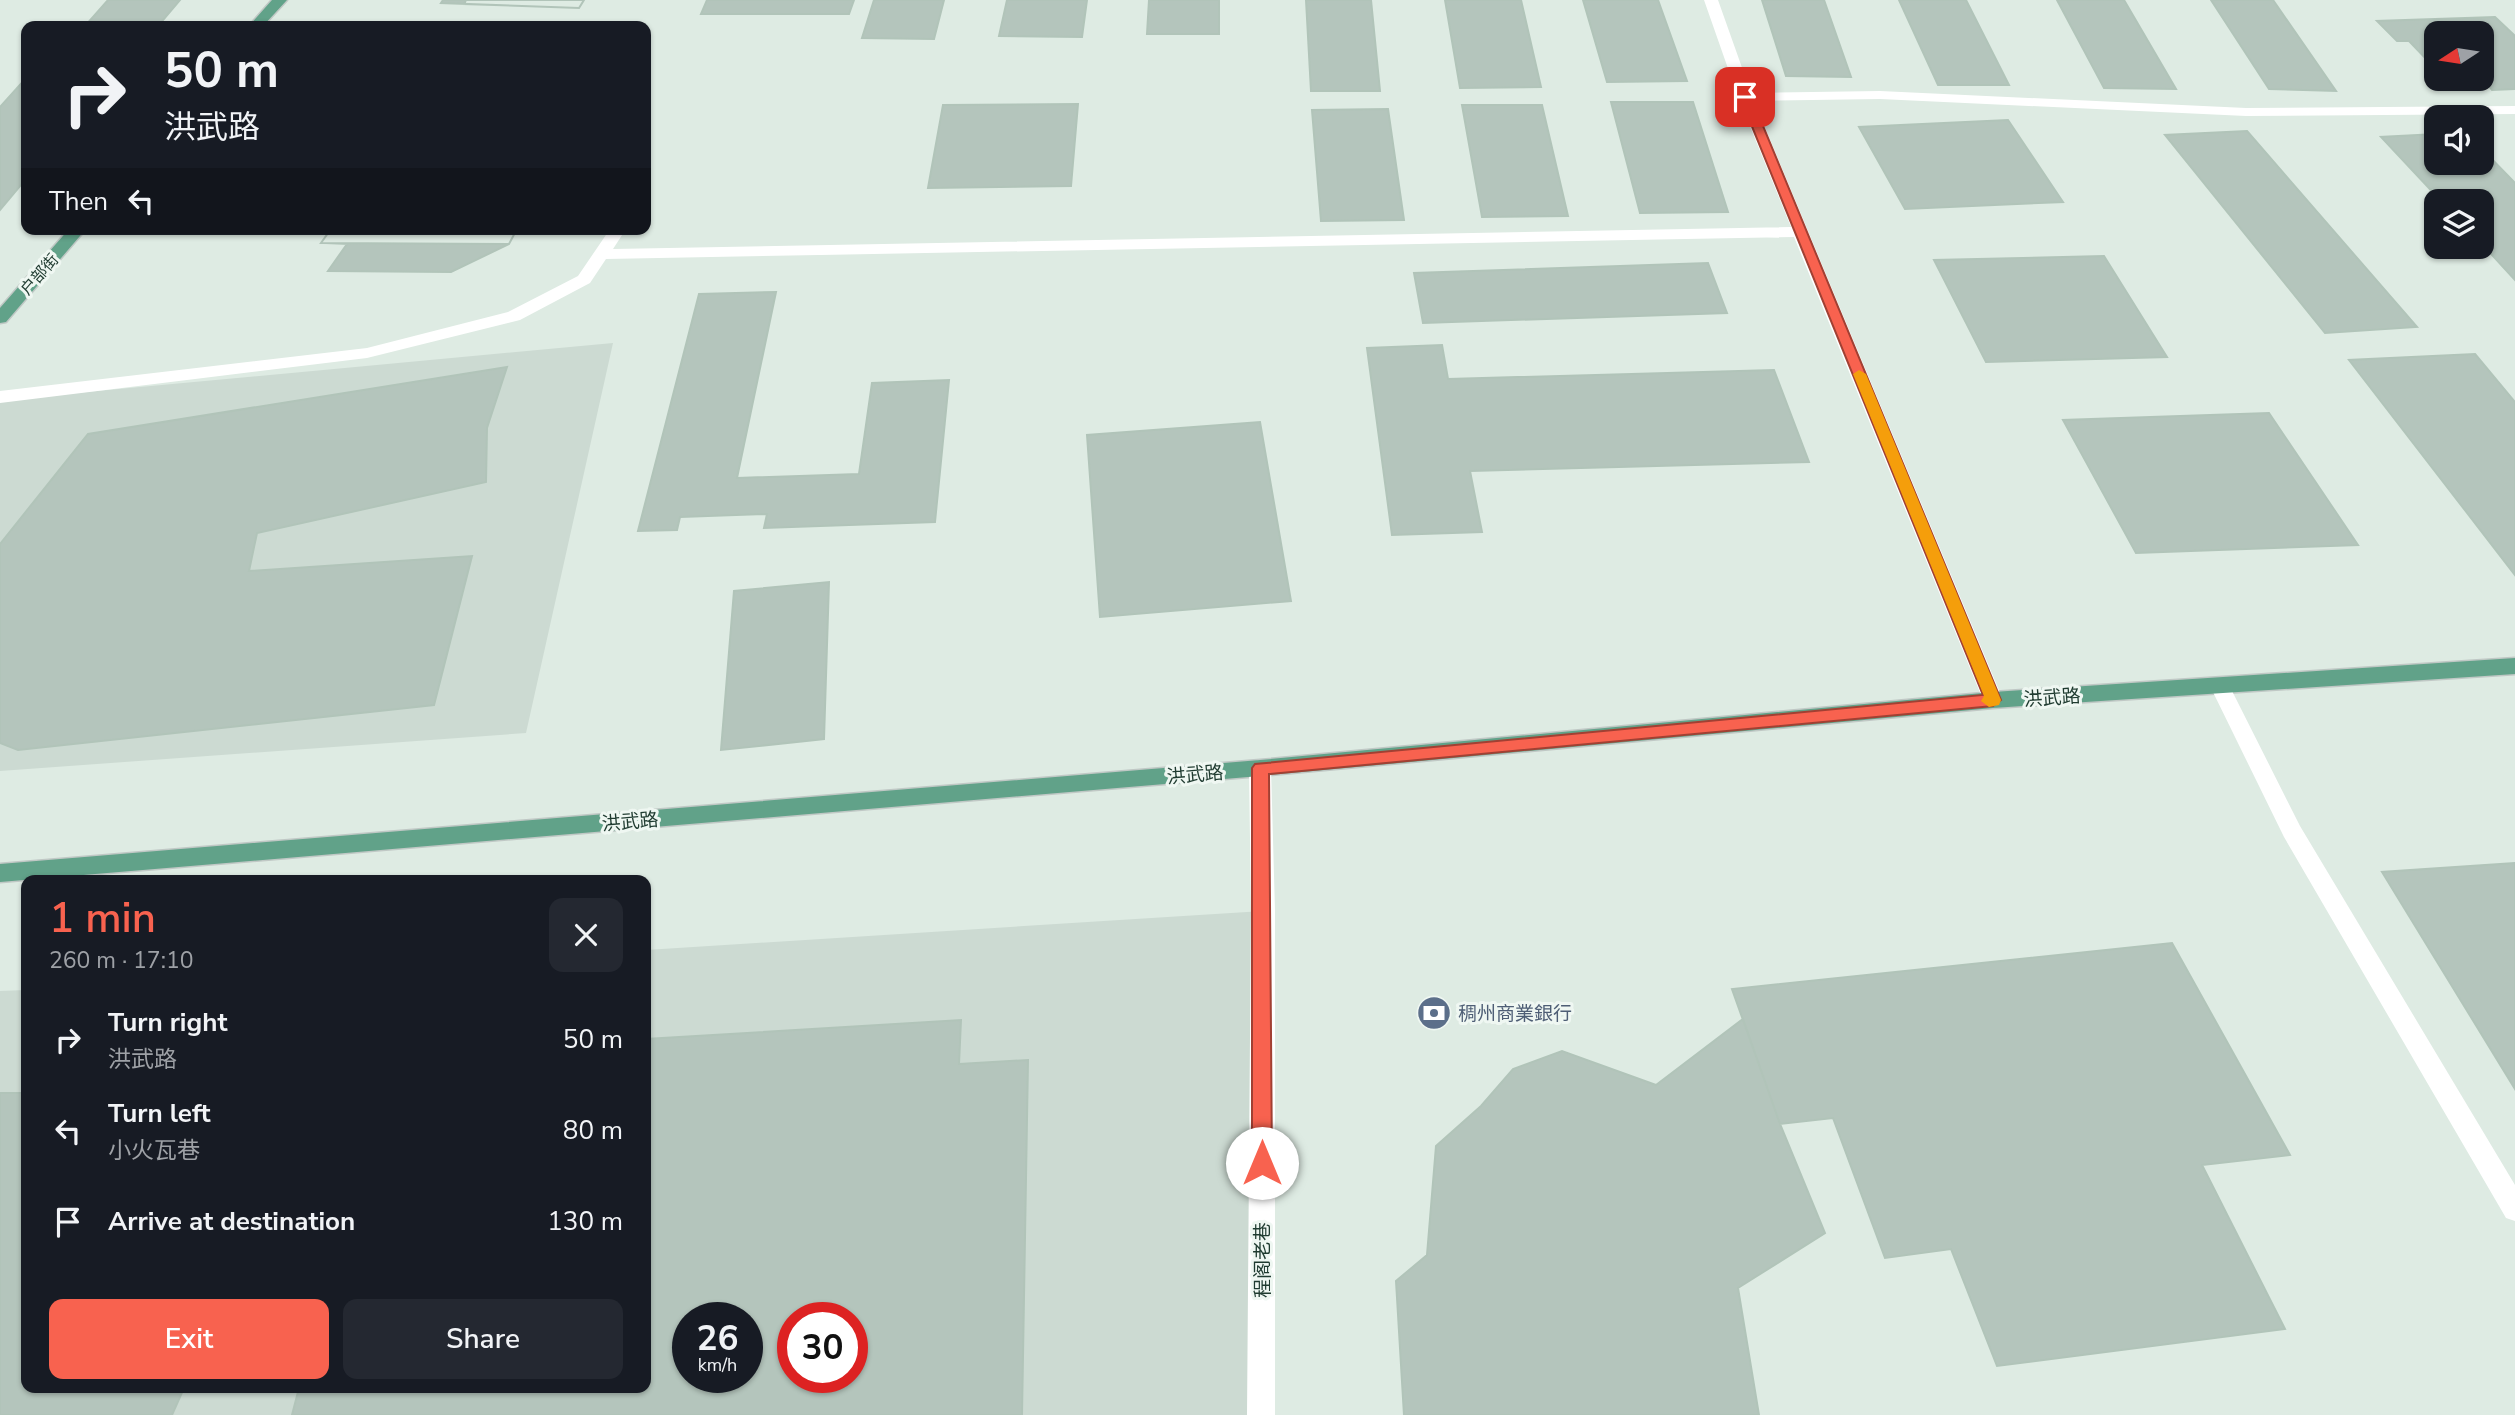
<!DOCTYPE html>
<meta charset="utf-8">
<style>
:root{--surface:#171b24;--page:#242831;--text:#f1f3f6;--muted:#9ea1a6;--accent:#f8624f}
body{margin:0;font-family:"Nunito Sans","Noto Sans SC",sans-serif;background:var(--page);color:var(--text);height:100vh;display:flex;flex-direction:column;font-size:26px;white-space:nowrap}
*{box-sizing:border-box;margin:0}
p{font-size:23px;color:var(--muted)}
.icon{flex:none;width:38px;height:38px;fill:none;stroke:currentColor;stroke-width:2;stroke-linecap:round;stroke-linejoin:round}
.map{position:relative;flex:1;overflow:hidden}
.side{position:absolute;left:21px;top:875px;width:630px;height:518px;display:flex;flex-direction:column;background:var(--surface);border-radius:14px;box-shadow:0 2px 5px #0004}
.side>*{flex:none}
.top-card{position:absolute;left:21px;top:21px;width:630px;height:214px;border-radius:14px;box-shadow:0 2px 5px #0004;background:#171b24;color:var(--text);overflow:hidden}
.needle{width:46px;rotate:258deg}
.tools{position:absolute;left:2424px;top:21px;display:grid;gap:14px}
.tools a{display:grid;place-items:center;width:70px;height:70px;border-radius:14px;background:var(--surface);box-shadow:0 2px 5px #0004;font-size:35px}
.speed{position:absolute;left:672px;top:1302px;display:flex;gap:14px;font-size:35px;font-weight:700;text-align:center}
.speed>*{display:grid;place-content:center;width:91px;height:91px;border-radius:50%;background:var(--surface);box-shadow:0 2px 5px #0004;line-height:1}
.speed small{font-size:18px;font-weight:400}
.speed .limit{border:10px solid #d22;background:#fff;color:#111}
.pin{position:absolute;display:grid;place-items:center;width:60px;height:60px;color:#fff;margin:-30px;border-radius:14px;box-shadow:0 4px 10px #0006}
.me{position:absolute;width:77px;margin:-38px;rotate:0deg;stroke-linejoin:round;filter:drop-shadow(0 0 5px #0008)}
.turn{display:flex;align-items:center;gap:24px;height:147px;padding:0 28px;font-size:32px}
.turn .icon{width:91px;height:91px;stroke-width:2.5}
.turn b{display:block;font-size:49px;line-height:60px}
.then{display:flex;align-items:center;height:66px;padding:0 28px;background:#0003;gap:14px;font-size:26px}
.round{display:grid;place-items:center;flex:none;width:74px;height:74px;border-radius:14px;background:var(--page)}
.headline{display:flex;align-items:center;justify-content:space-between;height:119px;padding:0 28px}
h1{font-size:42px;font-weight:600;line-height:52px;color:var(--accent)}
.primary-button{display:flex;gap:14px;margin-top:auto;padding:14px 28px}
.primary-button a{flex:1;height:80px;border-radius:14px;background:var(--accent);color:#fff;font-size:28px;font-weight:600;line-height:80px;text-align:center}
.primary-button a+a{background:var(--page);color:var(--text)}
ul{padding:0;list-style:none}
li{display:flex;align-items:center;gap:21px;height:91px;padding:0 28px}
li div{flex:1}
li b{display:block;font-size:26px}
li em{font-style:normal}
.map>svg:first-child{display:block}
</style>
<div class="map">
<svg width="2515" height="1415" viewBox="0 0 2515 1415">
<rect width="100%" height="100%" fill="#deebe3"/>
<path fill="#ccdad2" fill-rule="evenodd" d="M613 343 526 733 0 771V400Z
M1263 911 1261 1415H0V991L26 990V1388H646V950ZM688 1318H747V1377H688ZM793 1318H852V1377H793Z"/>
<path fill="#b4c5bc" stroke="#b1c4b9" stroke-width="2" fill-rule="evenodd" d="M108 0H180L158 26H85Z
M443 0H584L579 8 441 3Z
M466 0H584L579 8 464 4Z
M707 0H854L849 14H701Z
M874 0H944L934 39 862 38Z
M1007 0H1087L1082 37 999 36Z
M1149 0H1219V34H1147Z
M1306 0H1371L1380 91H1311Z
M1445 0H1521L1541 87 1460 88Z
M1583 0H1658L1687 81 1607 82Z
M1762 0H1824L1851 77 1786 76Z
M1899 0H1966L2009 85H1938Z
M2057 0H2124L2176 89 2104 88Z
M2211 0H2273L2336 91 2269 89Z
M2495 17 2515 36V89L2492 90 2488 85 2474 86 2466 79H2482V33H2436V63H2430L2409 41H2397L2377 21Z
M26 78V179L0 210V107Z
M1611 102H1693L1728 212 1640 213Z
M1078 104 1071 186 928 188 943 105Z
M1462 105H1542L1568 216 1482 217Z
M1388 109 1404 220 1321 221 1312 110Z
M2008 120 2063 202 1905 209 1859 127Z
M2247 131 2417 327 2325 333 2165 135Z
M2436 134V163H2482V149L2515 183V280L2482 244V201H2441L2381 137Z
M331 229H517L509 244 451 272 328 271 347 244 321 243Z
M331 229H517L509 244 321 243Z
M2104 256 2167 357 1986 362 1934 260Z
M1708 263 1727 313 1423 323 1414 273Z
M776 292 737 478 859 474 872 383 949 380 935 522 764 528 767 514 680 517 677 530 638 531 699 294Z
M1442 345 1448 379 1774 370 1809 462 1470 471 1482 532 1392 535 1367 348Z
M2475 354 2515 402V575L2349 360Z
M507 367 487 428 486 482 257 533 249 571 472 556 434 705 18 750 0 743V544L88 434Z
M2269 413 2358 545 2136 553 2063 420Z
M1260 422 1291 601 1100 617 1087 435Z
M829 582 824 739 721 750 734 591Z
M2515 863V1089L2382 872Z
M2172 943 2290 1155 2202 1165 2285 1329 1997 1366 1951 1249 1885 1258 1833 1118 1780 1124 1732 989Z
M1743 1019 1780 1124 1825 1233 1738 1288 1759 1415H1404L1396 1281 1427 1255 1436 1146 1481 1106 1513 1069 1562 1051 1656 1085Z
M961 1020 959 1064 1028 1060 1022 1415H292L299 1388H646V1039ZM688 1318H747V1377H688ZM793 1318H852V1377H793Z
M0 1093H26V1388H184L172 1415H0Z"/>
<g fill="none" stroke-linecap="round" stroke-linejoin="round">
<g stroke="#c0c8c5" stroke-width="3">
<path id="major" d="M272 0H287L263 26H249Z
M69 229H86L6 322 0 323V308Z
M2515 658V674L1993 708 1260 776 0 882V864L1260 760 1993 692Z"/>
</g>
<path fill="#fff" fill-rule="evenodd" d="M1704 0H1718L1751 93 1880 91 2246 108 2515 106V114L2246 116 1880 99 1754 101 2003 700 2000 706 1993 708 1986 706 1983 700 1794 237 606 259 590 283 520 320 367 358 0 403V391L367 348 508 312 578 276 610 229H626L613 249 1791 227 1738 97Z
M2220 678 2227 681 2300 826 2515 1185V1221L2506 1218 2284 837 2210 686 2213 681Z
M1260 760 1268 762 1271 768 1275 911V1415H1247L1251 911 1249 768 1252 762Z"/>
<use href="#major" fill="#61a289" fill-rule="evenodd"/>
</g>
<path fill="#f8624f" stroke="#a14033" stroke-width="2" d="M1745 93 1751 97 2001 700 1993 706 1269 774 1272 1163 1269 1169 1262 1172 1255 1169 1252 1163V768L1255 764 1983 695 1740 97Z"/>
<path fill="#f59e0b" d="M1859 370 1866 374 2001 700 1999 705 1989 707 1981 701 1984 696 1853 374Z"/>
<defs>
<g id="bank-disc" transform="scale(1.75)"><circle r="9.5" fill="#5c6f8a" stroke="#eff7f2"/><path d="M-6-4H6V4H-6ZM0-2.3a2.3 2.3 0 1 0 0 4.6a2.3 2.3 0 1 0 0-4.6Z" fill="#fff"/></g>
</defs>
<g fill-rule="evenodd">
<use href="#bank-disc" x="1434" y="1013"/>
</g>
<g text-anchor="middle" stroke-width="6" stroke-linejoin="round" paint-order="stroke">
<g font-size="16" fill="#1f3b30" stroke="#eff7f2">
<text transform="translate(39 274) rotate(-49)" y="6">户部街</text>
</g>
<g font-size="19" fill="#1f3b30" stroke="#eff7f2">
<text transform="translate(2052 697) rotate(-4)" y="7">洪武路</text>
<text transform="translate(1195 774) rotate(-5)" y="7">洪武路</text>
<text transform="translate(630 821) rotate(-5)" y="7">洪武路</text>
<text transform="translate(1262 1260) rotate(-90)" y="7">程阁老巷</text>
</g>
<g font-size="19" fill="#4e5e75" stroke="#eff7f2" text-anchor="start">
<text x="1458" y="1020">稠州商業銀行</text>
</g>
</g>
</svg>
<div class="tools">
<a><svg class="needle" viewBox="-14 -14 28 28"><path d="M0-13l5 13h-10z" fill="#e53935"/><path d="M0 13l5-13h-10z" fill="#9ea1a6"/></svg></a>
<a><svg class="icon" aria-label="sound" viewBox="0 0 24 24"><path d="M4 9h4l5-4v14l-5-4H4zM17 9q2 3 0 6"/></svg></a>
<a><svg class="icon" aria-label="layers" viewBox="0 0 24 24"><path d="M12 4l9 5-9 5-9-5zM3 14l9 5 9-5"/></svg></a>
</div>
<div class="speed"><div>26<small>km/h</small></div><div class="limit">30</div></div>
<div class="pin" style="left:1745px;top:97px;background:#d93025"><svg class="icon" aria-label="arrive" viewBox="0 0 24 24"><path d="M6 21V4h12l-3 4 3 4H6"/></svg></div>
<svg class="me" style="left:1262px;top:1163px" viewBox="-20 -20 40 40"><circle r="19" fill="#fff"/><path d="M0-13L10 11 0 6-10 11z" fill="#f8624f"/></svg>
<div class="top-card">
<div class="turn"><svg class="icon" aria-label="right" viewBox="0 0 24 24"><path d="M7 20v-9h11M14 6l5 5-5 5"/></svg><div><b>50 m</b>洪武路</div></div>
<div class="then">Then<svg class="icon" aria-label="left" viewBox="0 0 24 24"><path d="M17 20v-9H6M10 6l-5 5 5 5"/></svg></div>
</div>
<section class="side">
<div class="headline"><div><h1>1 min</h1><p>260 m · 17:10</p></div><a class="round"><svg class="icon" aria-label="close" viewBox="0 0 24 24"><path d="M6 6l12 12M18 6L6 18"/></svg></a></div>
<ul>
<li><svg class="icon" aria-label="right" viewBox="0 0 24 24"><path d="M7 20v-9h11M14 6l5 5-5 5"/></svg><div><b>Turn right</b><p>洪武路</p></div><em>50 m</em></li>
<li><svg class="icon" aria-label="left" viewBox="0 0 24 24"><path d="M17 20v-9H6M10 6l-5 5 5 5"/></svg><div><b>Turn left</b><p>小火瓦巷</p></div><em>80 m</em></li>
<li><svg class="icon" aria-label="arrive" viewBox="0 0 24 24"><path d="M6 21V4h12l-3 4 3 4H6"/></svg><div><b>Arrive at destination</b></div><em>130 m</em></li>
</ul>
<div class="primary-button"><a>Exit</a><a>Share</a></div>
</section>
</div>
